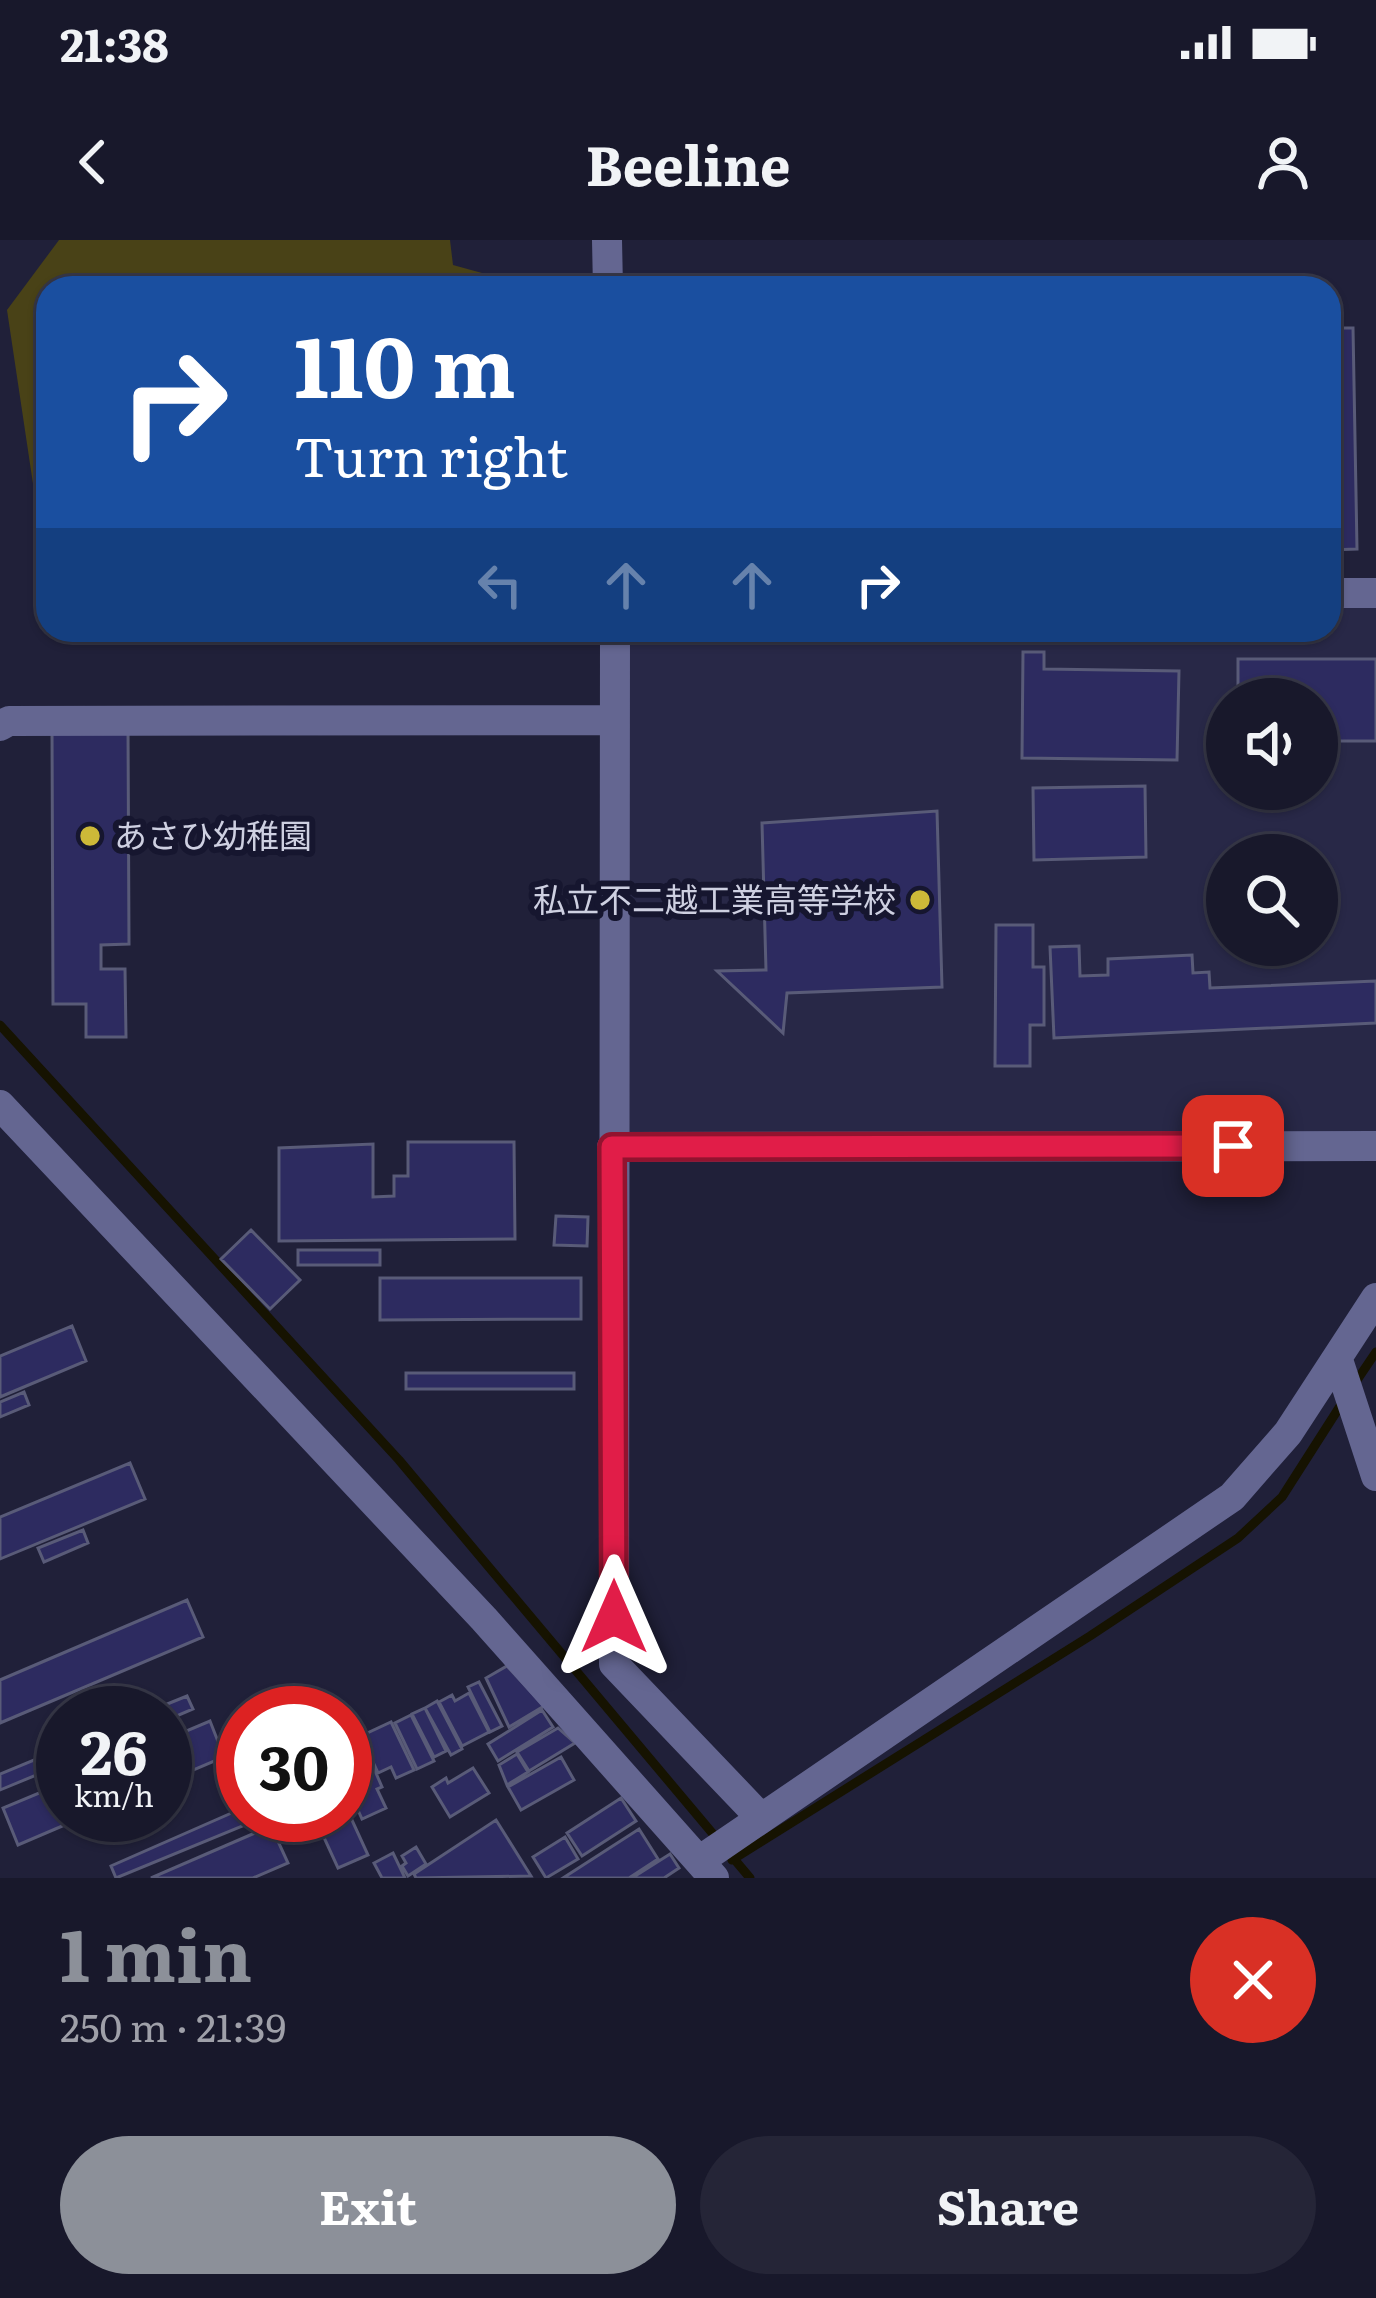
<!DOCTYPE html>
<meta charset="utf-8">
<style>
:root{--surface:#18182b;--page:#252537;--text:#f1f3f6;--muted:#9fa0a9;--line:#363747;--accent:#8c9099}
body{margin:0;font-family:Literata,"Noto Sans JP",serif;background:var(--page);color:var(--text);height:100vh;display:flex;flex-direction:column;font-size:45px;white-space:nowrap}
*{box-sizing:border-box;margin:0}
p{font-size:39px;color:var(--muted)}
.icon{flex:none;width:66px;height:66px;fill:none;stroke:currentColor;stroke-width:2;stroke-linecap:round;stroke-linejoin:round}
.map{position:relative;height:1638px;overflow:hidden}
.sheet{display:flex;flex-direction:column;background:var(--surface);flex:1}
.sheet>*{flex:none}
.banner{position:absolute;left:36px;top:36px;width:1305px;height:366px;border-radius:36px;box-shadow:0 3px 9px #0004,0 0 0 3px var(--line);background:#1a4fa0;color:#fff;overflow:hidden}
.tools{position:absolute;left:1206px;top:438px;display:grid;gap:24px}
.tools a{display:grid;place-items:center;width:132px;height:132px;border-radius:50%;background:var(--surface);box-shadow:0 3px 9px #0004,0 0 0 3px var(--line);font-size:60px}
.speed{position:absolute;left:36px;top:1446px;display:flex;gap:24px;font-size:60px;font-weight:700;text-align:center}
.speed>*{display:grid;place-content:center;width:156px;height:156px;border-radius:50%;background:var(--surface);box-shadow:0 3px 9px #0004,0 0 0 3px var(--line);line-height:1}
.speed small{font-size:30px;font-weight:400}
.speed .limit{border:18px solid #d22;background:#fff;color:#111}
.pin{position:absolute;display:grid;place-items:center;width:102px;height:102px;color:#fff;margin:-51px;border-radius:24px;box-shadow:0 6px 18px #0006}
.me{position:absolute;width:132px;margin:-66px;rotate:0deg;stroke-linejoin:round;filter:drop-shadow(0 0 9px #0008)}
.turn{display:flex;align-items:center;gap:42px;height:252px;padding:0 60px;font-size:54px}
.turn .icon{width:156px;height:156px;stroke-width:2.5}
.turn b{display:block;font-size:84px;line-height:102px}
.lanes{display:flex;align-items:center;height:114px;padding:0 60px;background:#0003;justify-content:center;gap:60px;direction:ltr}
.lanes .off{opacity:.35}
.round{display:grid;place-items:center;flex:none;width:126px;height:126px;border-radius:63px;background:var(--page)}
.headline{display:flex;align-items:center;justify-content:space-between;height:204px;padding:0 60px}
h1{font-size:72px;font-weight:700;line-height:90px;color:var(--accent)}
.cta{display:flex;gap:24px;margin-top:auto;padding:24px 60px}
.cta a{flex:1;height:138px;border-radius:72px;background:var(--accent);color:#fff;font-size:48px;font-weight:700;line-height:138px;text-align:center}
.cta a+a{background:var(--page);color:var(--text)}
.status{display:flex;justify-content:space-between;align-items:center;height:84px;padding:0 60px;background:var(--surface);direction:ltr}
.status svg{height:33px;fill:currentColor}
header{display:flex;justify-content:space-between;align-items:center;height:156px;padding:0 60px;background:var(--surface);font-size:54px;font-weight:700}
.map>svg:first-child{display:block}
</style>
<div class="status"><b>21:38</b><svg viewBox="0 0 49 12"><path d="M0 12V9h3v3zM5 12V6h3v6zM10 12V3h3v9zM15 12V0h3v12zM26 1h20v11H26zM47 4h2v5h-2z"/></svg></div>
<header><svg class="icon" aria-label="back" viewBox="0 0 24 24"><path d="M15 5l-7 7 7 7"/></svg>Beeline<svg class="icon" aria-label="person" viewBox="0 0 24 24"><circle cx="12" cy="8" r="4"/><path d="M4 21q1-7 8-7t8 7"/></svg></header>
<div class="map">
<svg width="1376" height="1638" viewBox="0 0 1376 1638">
<rect width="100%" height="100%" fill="#202039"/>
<path fill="#282847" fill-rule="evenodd" d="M1329 353H1376V906L612 907 615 390H1329ZM1227 459H1317V549H1227ZM1227 615H1317V705H1227Z"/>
<path fill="#494217" d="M59 0H450L453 25 482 33 484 48H48V344L7 70Z"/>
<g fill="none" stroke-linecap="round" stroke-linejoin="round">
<path stroke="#161301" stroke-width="9" d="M0 785 399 1220 750 1638
M1353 1146 1376 1112
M732 1620 1090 1396 1238 1298 1282 1257 1344 1160"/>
</g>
<path fill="#2d2b60" stroke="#595b78" stroke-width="3" d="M1329 88H1353L1357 309 1329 310Z
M1023 412H1044V429L1179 431 1177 520 1022 518Z
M1238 419H1376V501H1317V459H1238Z
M128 487 129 704 101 705V729H125L126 797H86V764H53L52 488Z
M1145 546 1146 617 1034 620 1033 548Z
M937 571 942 747 787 753 783 793 717 731 766 730 762 583Z
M996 685H1033V727H1044V785H1030V826H995Z
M1079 706 1080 736 1108 735V719L1192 715 1193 733 1209 732 1210 748 1376 741V783L1054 798 1050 707Z
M408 902H514L515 999 279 1001V908L373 904V957L394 956V936H408Z
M556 976 588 977 587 1006 554 1005Z
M251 990 300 1040 270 1069 221 1019Z
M298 1010H380V1025H298Z
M380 1038H581V1079L380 1080Z
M72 1086 86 1121 0 1157V1116Z
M406 1133H574V1149H406Z
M24 1152 29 1165 0 1177V1162Z
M130 1223 145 1259 0 1319V1277Z
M83 1290 88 1303 44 1322 38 1308Z
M187 1360 203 1397 0 1483V1440Z
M507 1426 544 1466 509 1487 486 1438Z
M479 1442 502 1486 490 1492 468 1447Z
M469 1453 489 1492 462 1506 439 1462 452 1455 455 1461Z
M187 1456 193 1469 165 1481V1473H145Z
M437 1461 462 1509 451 1515 425 1468Z
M425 1468 446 1511 434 1517 412 1474Z
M542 1470 553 1487 498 1521 488 1504Z
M411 1475 434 1521 417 1529 395 1483Z
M210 1481 224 1517 165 1542V1500Z
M391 1482 414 1530 396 1538 391 1527 378 1533 361 1496Z
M558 1488 575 1503 529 1531 517 1512Z
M63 1508V1524L0 1550V1534Z
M517 1514 528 1532 507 1545 499 1525Z
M369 1517 382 1547 377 1549 386 1568 362 1579 345 1541V1527Z
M561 1517 574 1540 521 1570 508 1547Z
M473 1528 489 1553 450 1577 432 1547 446 1538 448 1543Z
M63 1543V1575H88L18 1605 3 1568Z
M621 1558 636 1581 582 1616 567 1593Z
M243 1568V1575L262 1578 116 1638 111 1626Z
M351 1578 368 1615 338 1628 321 1591Z
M496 1580 531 1636 416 1638 414 1634Z
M271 1586 288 1623 253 1638H151Z
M639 1589 658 1619 629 1638H563Z
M565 1597 578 1619 546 1638 533 1617Z
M416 1607 426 1624 408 1636 402 1626 406 1623 402 1616Z
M393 1613 405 1638H382L374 1623Z
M670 1614 679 1628 664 1638H632Z"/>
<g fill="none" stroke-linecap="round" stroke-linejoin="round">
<path stroke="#646691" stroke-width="30" d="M607 0 608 48
M1329 353H1376
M615 390 614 1424 761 1578
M0 486 9 481 614 480
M0 865 484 1379 714 1638
M612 907 1376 906
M1338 1120 1376 1236
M699 1621 1232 1257 1288 1193 1376 1058"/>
</g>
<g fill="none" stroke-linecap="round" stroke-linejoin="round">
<g stroke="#92132f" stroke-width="30">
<path id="route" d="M614 1377 612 907 1233 906"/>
</g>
<use href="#route" stroke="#e11d48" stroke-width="21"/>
</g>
<g fill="#cdb938" stroke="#16162f" stroke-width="4.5">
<circle cx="90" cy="596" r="12"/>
<circle cx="920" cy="660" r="12"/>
</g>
<g text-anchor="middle" stroke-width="12" stroke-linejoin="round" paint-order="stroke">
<g font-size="33" fill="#ced0e1" stroke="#16162f" text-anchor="start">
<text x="114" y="608">あさひ幼稚園</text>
<text x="896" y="672" text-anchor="end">私立不二越工業高等学校</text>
</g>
</g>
</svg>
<div class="tools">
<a><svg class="icon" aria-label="sound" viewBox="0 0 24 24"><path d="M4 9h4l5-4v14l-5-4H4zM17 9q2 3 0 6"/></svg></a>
<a><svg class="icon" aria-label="search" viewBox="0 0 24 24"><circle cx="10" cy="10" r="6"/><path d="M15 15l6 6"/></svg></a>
</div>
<div class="speed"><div>26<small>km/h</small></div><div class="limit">30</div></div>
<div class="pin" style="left:1233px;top:906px;background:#d93025"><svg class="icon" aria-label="arrive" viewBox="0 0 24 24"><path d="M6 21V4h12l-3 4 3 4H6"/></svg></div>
<svg class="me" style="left:614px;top:1377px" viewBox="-20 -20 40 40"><path d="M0-17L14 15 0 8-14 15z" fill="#e11d48" stroke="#fff" stroke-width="4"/></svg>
<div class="banner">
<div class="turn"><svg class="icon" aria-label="right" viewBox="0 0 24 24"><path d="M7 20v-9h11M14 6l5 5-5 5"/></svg><div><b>110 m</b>Turn right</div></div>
<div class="lanes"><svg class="icon off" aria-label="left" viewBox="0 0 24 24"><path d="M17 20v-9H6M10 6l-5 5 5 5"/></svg><svg class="icon off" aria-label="ahead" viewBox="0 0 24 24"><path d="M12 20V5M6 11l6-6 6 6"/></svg><svg class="icon off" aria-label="ahead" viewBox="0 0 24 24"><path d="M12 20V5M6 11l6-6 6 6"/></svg><svg class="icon" aria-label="right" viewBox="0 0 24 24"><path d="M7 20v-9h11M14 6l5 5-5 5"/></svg></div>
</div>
</div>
<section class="sheet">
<div class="headline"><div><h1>1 min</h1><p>250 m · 21:39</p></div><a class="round" style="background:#d93025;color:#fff"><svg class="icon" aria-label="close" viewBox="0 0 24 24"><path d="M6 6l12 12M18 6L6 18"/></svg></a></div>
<div class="cta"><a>Exit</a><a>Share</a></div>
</section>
